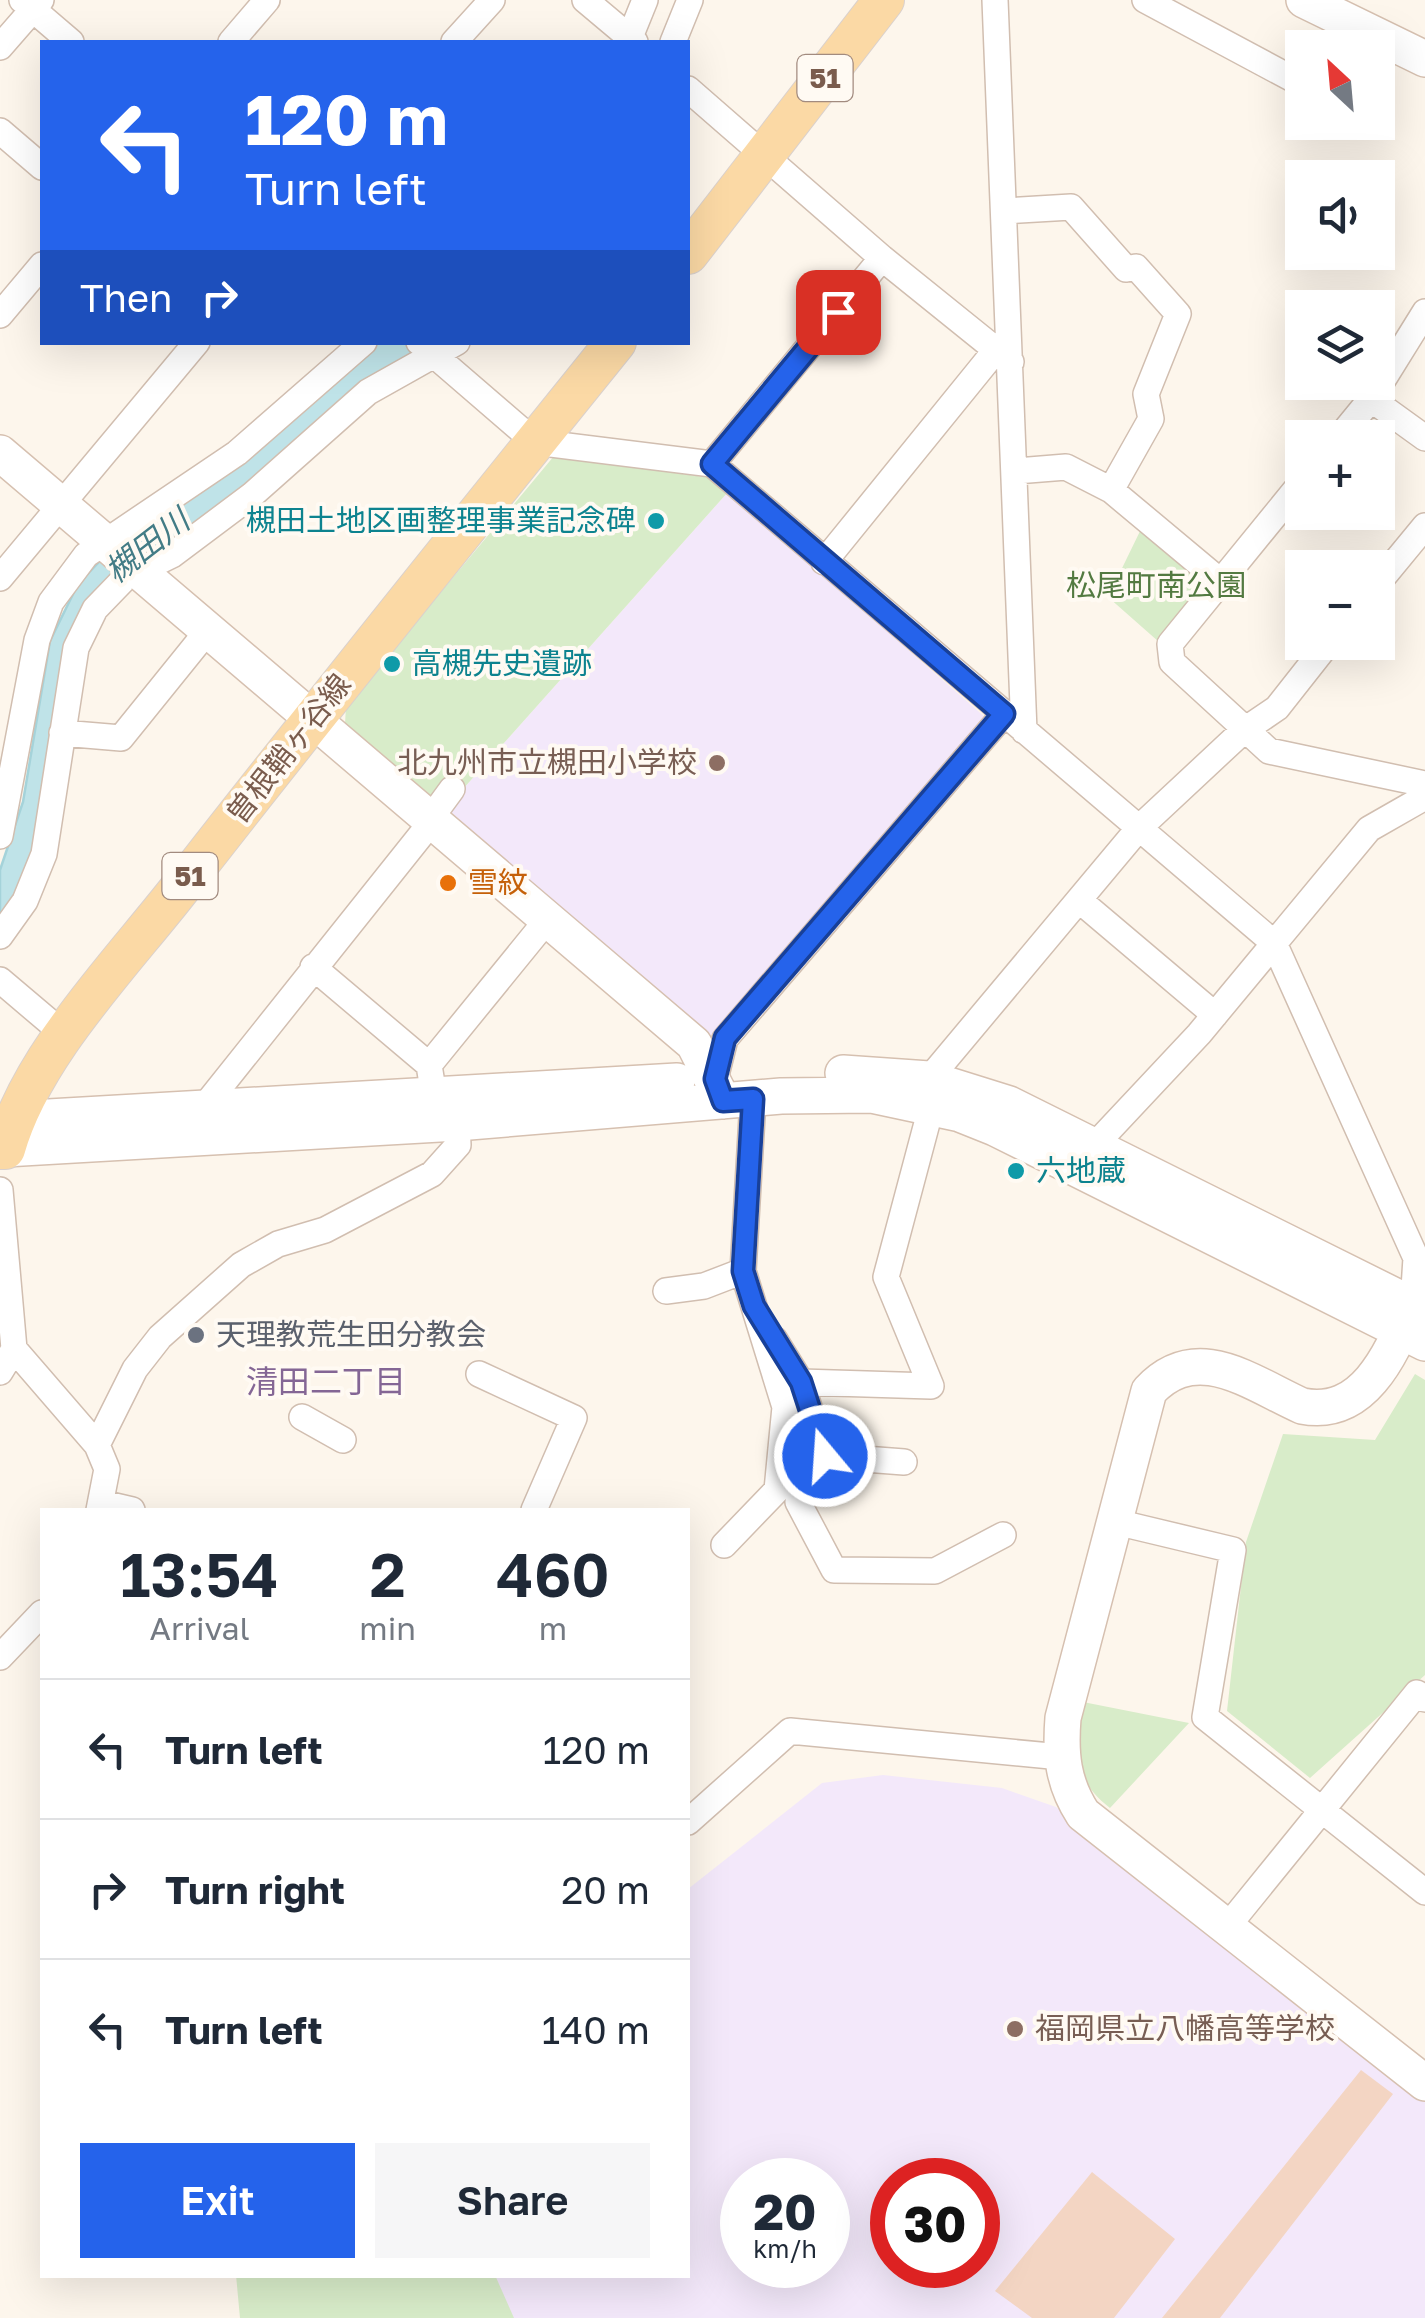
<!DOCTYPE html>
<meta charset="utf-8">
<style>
:root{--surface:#fff;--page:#f6f6f7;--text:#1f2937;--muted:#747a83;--line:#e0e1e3;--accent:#2563eb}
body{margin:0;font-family:"Golos Text","Noto Sans JP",sans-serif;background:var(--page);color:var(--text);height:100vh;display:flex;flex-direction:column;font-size:38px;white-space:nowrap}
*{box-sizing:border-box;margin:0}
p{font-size:32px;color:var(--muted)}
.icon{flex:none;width:55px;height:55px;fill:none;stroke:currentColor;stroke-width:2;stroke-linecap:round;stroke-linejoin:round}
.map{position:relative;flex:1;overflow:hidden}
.panel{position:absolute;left:40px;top:1508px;width:650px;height:770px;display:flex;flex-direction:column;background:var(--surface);border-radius:0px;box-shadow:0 10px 40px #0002}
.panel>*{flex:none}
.banner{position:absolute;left:40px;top:40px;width:650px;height:305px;border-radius:0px;box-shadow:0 10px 40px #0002;background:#2563eb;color:#fff;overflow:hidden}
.needle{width:65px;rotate:334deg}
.fabs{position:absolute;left:1285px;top:30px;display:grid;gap:20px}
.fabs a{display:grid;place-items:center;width:110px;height:110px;border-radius:0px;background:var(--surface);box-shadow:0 10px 40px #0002;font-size:50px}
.speed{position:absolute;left:720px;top:2158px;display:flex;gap:20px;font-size:50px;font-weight:700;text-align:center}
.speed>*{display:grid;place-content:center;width:130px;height:130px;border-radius:50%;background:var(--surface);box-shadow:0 10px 40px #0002;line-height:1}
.speed small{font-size:25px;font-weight:400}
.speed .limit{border:15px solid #d22;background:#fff;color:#111}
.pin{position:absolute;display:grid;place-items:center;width:85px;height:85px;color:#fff;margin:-42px;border-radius:20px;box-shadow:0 5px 15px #0006}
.me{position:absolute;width:110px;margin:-55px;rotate:342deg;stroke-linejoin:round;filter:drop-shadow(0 0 8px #0008)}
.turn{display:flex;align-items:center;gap:35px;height:210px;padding:0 40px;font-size:45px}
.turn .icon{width:130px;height:130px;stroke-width:2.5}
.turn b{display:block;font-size:70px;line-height:85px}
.then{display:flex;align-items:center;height:95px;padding:0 40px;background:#0003;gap:20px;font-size:38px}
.eta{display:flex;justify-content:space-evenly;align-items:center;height:170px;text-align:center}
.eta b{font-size:60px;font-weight:600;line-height:70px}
.primary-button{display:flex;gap:20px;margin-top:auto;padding:20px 40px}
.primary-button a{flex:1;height:115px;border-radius:0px;background:var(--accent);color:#fff;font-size:40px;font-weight:600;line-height:115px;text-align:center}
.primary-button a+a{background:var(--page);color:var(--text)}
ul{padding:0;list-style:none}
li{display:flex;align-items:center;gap:30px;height:140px;padding:0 40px;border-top:2px solid var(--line)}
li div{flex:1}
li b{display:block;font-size:38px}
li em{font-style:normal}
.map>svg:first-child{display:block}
</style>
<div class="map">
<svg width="1425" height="2318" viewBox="0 0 1425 2318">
<rect width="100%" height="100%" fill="#fdf6ec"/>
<path fill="#f3e8fa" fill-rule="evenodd" d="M728 492 986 718 711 1036 446 808Z
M883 1775 1002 1788 1056 1807 1425 2096V2318H511L493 2275H688V1889L822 1783ZM742 2180H828V2265H742ZM892 2180H978V2265H892Z"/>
<path fill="#d8ecc9" d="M554 456 711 478 728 492 446 808 345 724 346 706Z
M1144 523 1211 581 1159 642 1108 597Z
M1415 1374 1425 1380V1675L1310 1778 1227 1711 1246 1542 1283 1434 1375 1440Z
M1083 1702 1189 1723 1110 1808C1071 1778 1073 1746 1083 1702Z
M236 2275H495L514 2318H240Z"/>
<path fill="#bfe3e8" stroke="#a5d3da" stroke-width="2.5" d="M377 343H436L94 599 27 877 0 924V870L23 802 50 641 78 584 100 561Z"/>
<path fill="#f3d5c3" d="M1361 2070 1393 2094 1220 2318H1162Z
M1092 2172 1175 2239 1114 2318H1032L995 2291Z"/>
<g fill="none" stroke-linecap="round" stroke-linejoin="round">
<g stroke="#d1beb0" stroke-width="28">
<path id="street" d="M22 0 71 42
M585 0 635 42
M995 0 1024 731
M1145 0 1302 84
M231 42 267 0
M454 42 492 0
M628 42 645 0
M673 42 690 0
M0 47 41 0
M688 89 882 258 1011 362
M0 131 42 167
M1004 211 1071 207 1126 269 1136 267 1178 314 1146 394 1151 419 1111 490
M0 315 42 265
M419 342 535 442 712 464 1274 943 1416 1258 1413 1304
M1371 399 1425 312
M1339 438 1371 399 1425 438
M712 464 882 258
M1016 471 1066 467 1111 490 1220 581
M1302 482 1170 644 1172 662 1269 751 1425 784
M824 562 996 350
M0 578 197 342
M1378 583 1425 526
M62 733 121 738 209 629
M441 804 452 789
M0 836 37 640 51 602 86 555 237 453 364 342
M1079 900 1215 1015
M0 936 25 901 44 854 76 648 95 609 125 578 172 555 252 495 368 392 457 342
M313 967 429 1065
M0 980 65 1035
M715 1079 725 1039 1004 714
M923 1092 929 1079 1139 828 1243 731 1277 708 1329 642
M434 1096 429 1065 547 920
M204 1107 433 820
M1093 1147 1199 1034 1369 829 1425 797
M0 1190 14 1349 0 1372
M666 1291 704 1286 743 1271
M775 1340 801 1382 815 1426 798 1502 834 1570 935 1571 1003 1535
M14 1349 97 1445 107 1469 99 1510
M479 1374 574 1418 534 1510
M801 1382 931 1386 886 1277 931 1108
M302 1417 343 1440
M815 1426 825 1456 904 1462
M97 1445 135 1369 160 1337 241 1265 278 1244 325 1230 432 1174 458 1145 457 1123
M102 1503 132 1510
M1116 1522 1233 1550 1205 1717 1425 1892
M724 1545 777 1490 785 1407 743 1271 753 1099
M0 1657 42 1613
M688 1822 790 1731 1061 1757
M1227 1927 1417 1693 1425 1699"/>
</g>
<g stroke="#d6c0b0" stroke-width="38">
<path id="secondary" d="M1304 0 1425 59
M0 453 694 1044 723 1101
M843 1073 929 1079 1009 1104 1425 1311
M14 1119 677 1081
M5 1149 457 1123 781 1096 871 1095 960 1114 995 1128 1425 1343
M1410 1310C1390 1356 1363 1418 1302 1406 1249 1382 1197 1340 1149 1391L1063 1718C1060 1755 1063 1783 1083 1814L1425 2083"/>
</g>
<g stroke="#dad1cd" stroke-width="42">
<path id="primary" d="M688 254 884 0
M0 1149H5C31 1055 122 963 181 887 324 703 470 523 616 342"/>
</g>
<use href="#street" stroke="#fff" stroke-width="25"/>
<use href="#secondary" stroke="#fff" stroke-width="35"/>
<use href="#primary" stroke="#fbd9a5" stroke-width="40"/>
</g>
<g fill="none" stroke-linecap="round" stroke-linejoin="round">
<g stroke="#184099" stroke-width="25">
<path id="route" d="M825 1456 801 1382 754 1306 743 1271 753 1099 723 1101 715 1079 725 1038 1004 714 712 464 838 312"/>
</g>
<use href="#route" stroke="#2563eb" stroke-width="18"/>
</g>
<g fill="#0f9aa8" stroke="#fffaf3" stroke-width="4">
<circle cx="656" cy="521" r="10"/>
<circle cx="392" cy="664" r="10"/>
<circle cx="1016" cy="1171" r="10"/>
</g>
<g fill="#8d6e63" stroke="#fffaf3" stroke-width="4">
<circle cx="717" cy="763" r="10"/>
<circle cx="1015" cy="2029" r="10"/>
</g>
<circle fill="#e8710a" stroke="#fffaf3" stroke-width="4" cx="448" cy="883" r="10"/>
<circle fill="#6b7280" stroke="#fffaf3" stroke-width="4" cx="196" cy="1335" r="10"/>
<g text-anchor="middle" stroke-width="8" stroke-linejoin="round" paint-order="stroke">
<g fill="#fffaf3" stroke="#a28b7f" stroke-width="2.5">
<rect x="797.5" y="55" width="55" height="46" rx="8"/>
<rect x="162.5" y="853" width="55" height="46" rx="8"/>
</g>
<g font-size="28" font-weight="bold" fill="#7a5c4d">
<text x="825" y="88">51</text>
<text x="190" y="886">51</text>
</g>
<g font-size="30" fill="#0d838f" stroke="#fffaf3" text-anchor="start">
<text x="636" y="531" text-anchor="end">槻田土地区画整理事業記念碑</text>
<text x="412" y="674">高槻先史遺跡</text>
<text x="1036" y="1181">六地蔵</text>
</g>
<g font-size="30" fill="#537a41" stroke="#fffaf3">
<text x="1156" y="596">松尾町南公園</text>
</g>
<g font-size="30" fill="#7a5c4d" stroke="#fffaf3">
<text transform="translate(289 749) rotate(-52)" y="10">曽根鞘ヶ谷線</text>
</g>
<g font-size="30" fill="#785e54" stroke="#fffaf3" text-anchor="end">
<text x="697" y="773">北九州市立槻田小学校</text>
<text x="1035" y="2039" text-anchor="start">福岡県立八幡高等学校</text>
</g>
<g font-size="30" fill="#c56008" stroke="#fffaf3" text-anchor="start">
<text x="468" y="893">雪紋</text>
</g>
<g font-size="30" fill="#5b616d" stroke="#fffaf3" text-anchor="start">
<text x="216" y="1345">天理教荒生田分教会</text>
</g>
<g font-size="32" font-style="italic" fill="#437c86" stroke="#fffaf3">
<text transform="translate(147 546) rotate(-38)" y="11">槻田川</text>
</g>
<g font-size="32" fill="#846695" stroke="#fffaf3">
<text x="326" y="1393">清田二丁目</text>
</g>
</g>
</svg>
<div class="fabs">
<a><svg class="needle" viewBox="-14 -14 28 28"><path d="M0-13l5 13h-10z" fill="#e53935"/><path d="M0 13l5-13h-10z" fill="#747a83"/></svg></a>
<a><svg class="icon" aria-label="sound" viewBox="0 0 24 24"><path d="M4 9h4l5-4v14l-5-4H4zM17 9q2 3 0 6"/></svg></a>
<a><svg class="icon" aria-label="layers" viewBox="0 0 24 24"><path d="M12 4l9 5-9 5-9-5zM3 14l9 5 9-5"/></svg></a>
<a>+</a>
<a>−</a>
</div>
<div class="speed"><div>20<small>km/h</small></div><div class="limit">30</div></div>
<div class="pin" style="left:838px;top:312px;background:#d93025"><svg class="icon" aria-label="arrive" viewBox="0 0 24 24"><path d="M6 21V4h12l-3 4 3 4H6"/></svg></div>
<svg class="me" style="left:825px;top:1456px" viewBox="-20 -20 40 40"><circle r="17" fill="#2563eb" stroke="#fff" stroke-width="3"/><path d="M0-11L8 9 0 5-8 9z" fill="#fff"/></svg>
<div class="banner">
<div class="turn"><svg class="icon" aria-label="left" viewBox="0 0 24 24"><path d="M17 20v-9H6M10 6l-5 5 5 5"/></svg><div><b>120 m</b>Turn left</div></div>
<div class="then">Then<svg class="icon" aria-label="right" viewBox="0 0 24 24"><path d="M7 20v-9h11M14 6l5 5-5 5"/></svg></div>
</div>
<section class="panel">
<div class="eta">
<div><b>13:54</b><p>Arrival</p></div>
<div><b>2</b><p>min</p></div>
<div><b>460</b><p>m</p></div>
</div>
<ul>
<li><svg class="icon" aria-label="left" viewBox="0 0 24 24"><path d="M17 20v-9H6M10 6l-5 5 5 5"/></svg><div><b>Turn left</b></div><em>120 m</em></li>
<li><svg class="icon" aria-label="right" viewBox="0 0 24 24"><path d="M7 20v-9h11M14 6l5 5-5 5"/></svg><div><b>Turn right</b></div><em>20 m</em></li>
<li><svg class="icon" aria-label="left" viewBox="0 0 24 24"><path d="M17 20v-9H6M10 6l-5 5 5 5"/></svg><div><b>Turn left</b></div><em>140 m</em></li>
</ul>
<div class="primary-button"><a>Exit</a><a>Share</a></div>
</section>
</div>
